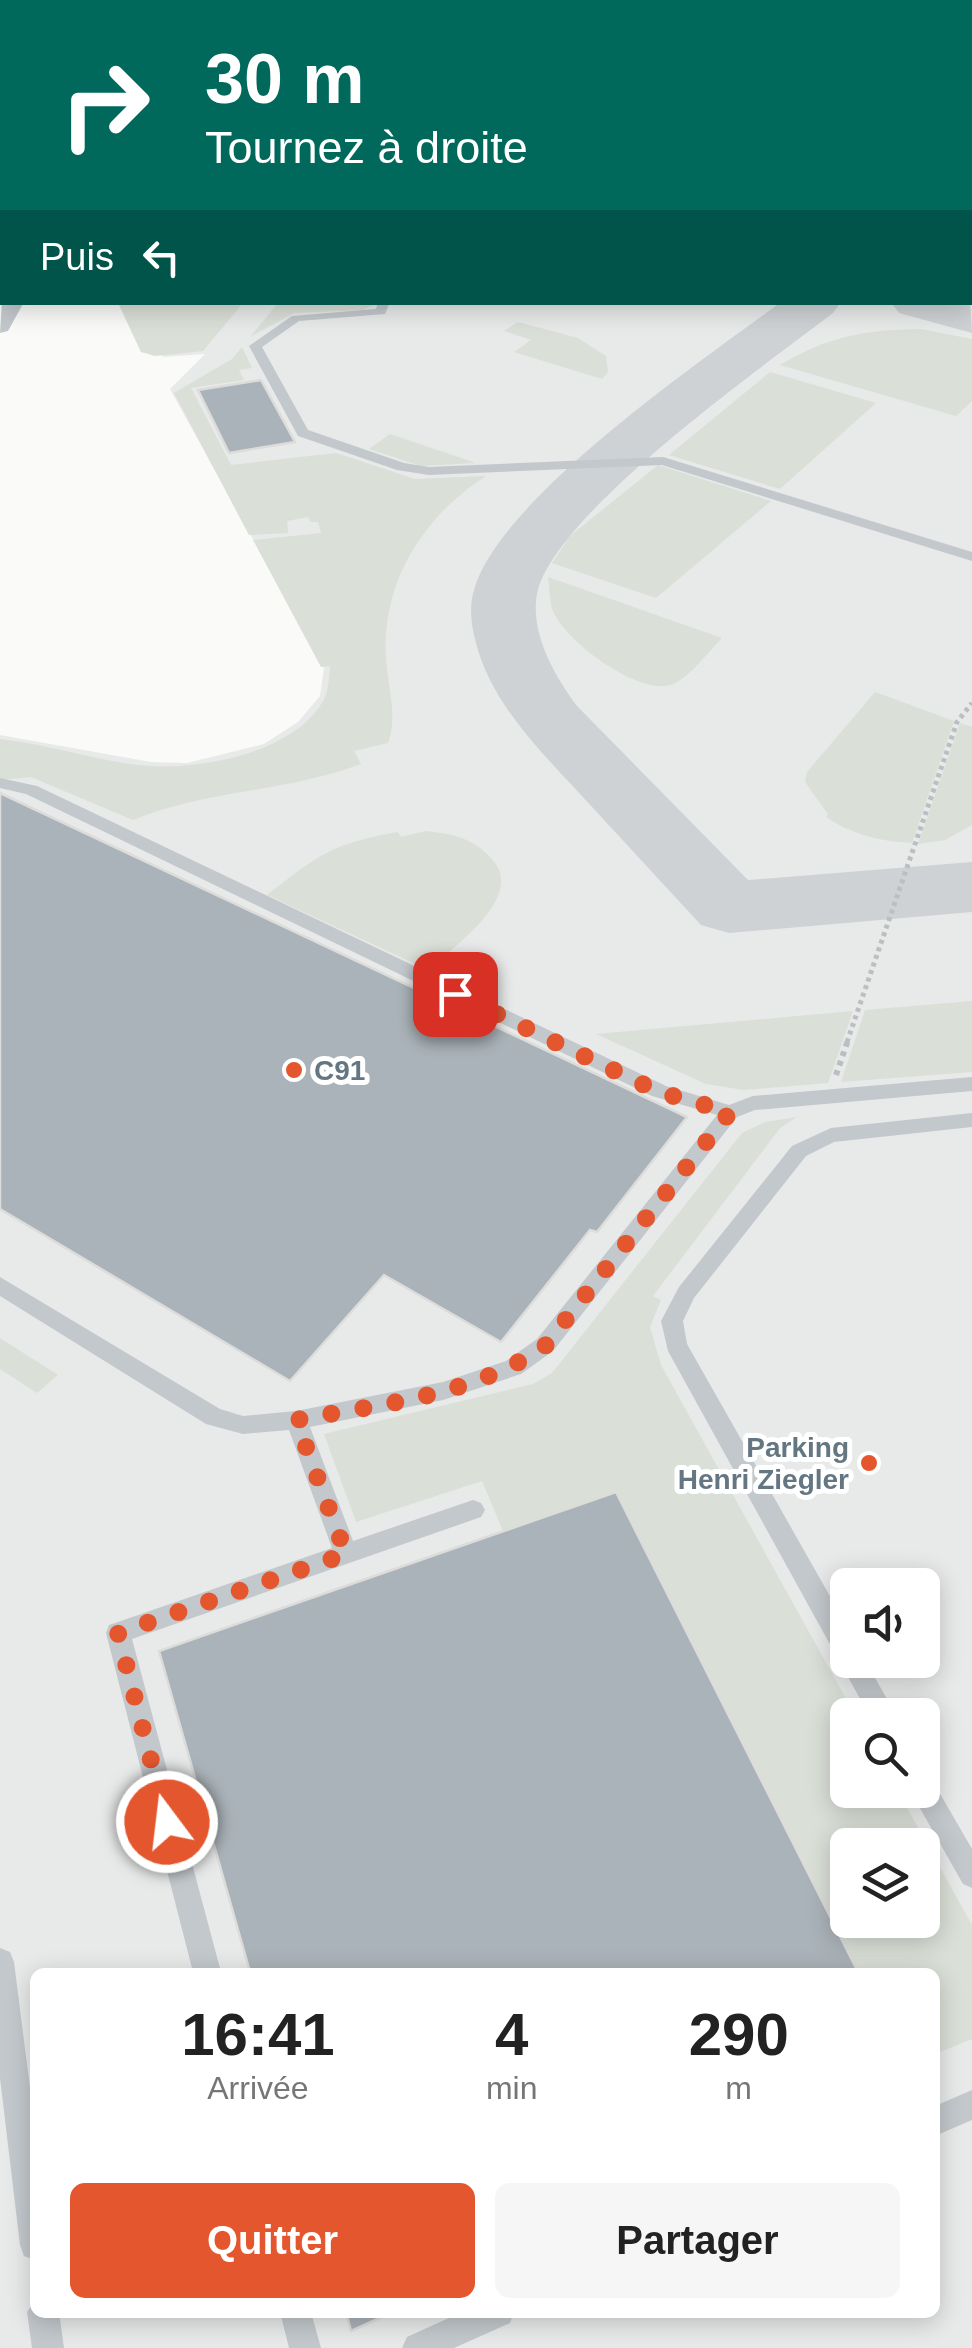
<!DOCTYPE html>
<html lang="fr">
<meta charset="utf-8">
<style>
:root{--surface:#fff;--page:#f6f6f6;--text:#222;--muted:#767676;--accent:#e4572e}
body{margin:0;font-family:Arial,sans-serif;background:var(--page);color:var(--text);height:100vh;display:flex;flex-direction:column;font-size:38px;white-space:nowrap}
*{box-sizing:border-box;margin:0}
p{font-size:32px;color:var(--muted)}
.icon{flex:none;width:55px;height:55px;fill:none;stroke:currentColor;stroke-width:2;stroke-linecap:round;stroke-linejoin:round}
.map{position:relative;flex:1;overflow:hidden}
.drawer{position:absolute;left:30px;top:1968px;width:910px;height:350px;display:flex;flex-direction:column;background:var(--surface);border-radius:15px;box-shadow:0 5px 25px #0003}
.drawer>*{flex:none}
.guide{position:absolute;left:0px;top:0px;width:972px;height:305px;box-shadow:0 5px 25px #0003;background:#00695c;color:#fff;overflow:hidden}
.controls{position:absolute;left:830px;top:1568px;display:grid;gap:20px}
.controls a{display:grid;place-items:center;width:110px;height:110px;border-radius:15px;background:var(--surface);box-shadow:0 5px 25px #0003;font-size:50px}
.pin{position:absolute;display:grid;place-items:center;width:85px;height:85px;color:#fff;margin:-42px;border-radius:20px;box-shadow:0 5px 15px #0006}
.me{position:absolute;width:110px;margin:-55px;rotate:345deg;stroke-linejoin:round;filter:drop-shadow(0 0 8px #0008)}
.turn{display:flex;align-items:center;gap:35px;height:210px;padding:0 40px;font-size:45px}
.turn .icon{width:130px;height:130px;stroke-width:2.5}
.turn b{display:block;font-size:70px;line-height:85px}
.then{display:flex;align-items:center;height:95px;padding:0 40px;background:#0003;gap:20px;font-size:38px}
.eta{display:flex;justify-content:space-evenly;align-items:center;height:170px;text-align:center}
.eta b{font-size:60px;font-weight:700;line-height:70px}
.cta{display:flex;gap:20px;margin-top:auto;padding:20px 40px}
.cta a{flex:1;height:115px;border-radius:15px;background:var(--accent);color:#fff;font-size:40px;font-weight:700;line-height:115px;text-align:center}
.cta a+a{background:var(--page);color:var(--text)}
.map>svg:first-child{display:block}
</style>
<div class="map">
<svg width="972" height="2348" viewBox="0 0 972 2348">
<rect width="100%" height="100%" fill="#fafaf8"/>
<path fill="#e8e9e9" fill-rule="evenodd" d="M0 0H972V2348H0V735L151 762 187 763 264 744 298 722 320 696 324 668 170 389 205 354 163 357 141 303 970 302V2H2V118ZM848 1585H922V1660H848ZM848 1715H922V1790H848ZM848 1845H922V1920H848ZM35 1972H935V2312H35Z"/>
<path fill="#dadfd7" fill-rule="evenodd" d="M386 0H868L881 2H389Z
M118 303H243L203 351 155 356 141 352Z
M278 303 377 302V303L363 310 294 313 250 337Z
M518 322 578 338 606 356 608 372 602 379 514 352 531 340 504 331Z
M921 329 972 339V401L956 416 780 365C829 336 864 330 921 329Z
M242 347 252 368 239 370 244 380 191 388 231 465 336 453 415 479 486 476C423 516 381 583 386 659 388 689 398 715 388 743L354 751 361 764C286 792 207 790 133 820L31 777 0 780V739C46 744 91 759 137 765 194 772 298 754 325 697 329 688 329 676 330 666L321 667 253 540 321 533 318 522H311L308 517 287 521 288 533 249 535 174 393 232 359Z
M770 372 876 403 780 489 669 455Z
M390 434 476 463 421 466 369 449Z
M658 465 771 501 656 598 552 563 570 536Z
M548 577 722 638C708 652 689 679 670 685 637 694 570 644 555 615 549 605 550 588 548 577Z
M875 692 954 721 912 843C880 841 853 835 826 817L828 814 805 782 807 772Z
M960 723 972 727V825L945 840 918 844Z
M426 831C451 834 471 837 489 856 530 895 455 945 428 970L267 895C320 854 331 844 398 832L401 837Z
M972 1001V1072L841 1082 865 1010Z
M853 1011 828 1083 744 1090 706 1084 596 1034Z
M797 1117 780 1128 653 1296 661 1300 650 1327 661 1365 855 1715H848V1790H897L972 1925V2039L935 2054V1972H858L616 1492 503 1531 482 1481 356 1522 324 1434 533 1384 552 1373 742 1133 765 1122ZM848 1845H922V1920H848Z
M0 1338 58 1375 37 1393 0 1369Z"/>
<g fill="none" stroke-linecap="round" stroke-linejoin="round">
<path fill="#ced2d4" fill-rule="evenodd" d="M220 0H268L269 2H221Z
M970 156H972V184H970Z
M970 300 972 333 899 313 891 302Z
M781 302H841L833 313C761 368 567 505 539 586 526 627 554 675 577 706L748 880 972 862V912L729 933 701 925C665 886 629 847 593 808 549 759 493 709 476 643 471 626 469 606 474 590 499 499 703 360 781 302Z"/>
</g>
<path fill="#aab3b9" stroke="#dcdcda" stroke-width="2.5" d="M261 380 295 442 229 453 198 390Z
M0 793 484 1021 687 1117 597 1232 590 1230 501 1342 384 1275 290 1381 0 1209Z
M616 1492 858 1972H250L159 1651Z
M346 2312H393L351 2331Z"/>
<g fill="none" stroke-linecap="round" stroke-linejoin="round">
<path stroke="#bbbfc2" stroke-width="5" stroke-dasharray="4 4" stroke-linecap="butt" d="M847 1042 957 722 972 703"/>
<path stroke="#bbbfc2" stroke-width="6" stroke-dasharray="5 5" stroke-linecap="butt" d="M836 1075 848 1040"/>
<path fill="#c3c8cc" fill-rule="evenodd" d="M0 24 2 25V31L0 30Z
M970 70H972V76H970Z
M970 244H972V250H970Z
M378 302H390L385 314 299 321 262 347 308 430 404 463 429 467 663 457 972 552V561L662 465 429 475 397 470 298 436 249 346 292 316 376 309Z
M0 778 37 786 666 1086 729 1105 753 1096 972 1077V1091L755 1110 737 1117 553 1351 521 1374 443 1400 310 1427 353 1541 473 1500 481 1503 485 1510 481 1517 132 1639 221 1972H193L106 1633 109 1625 118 1622 332 1548 289 1430 243 1434 206 1424 0 1296V1277L220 1409 243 1416 296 1411 443 1382 506 1361 537 1339 717 1115 652 1096 26 794 0 788Z
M972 1113V1127L834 1142 806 1156 694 1298 683 1321 687 1344 848 1628V1660H865L896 1715H869L668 1351 661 1321 679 1287 792 1146 831 1128Z
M922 1775 931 1778 972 1849V1888L963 1884 913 1796 910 1790H922Z
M0 1948 10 1952 14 1962 35 2127V2260L24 2256 20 2245 0 2078Z
M972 2090V2120L935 2136V2106Z
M35 2300V2312H59L64 2348H32L27 2312Z
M280 2312H311L321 2348H289Z
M462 2312H514L510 2323 454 2348H402L407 2337Z"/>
<path fill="#c3c8cc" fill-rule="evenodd" d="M0 137 2 138V150H0Z
M2 240V256L0 257V241Z
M2 300 24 302 8 331 0 333Z"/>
</g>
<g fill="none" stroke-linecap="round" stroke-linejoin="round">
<path stroke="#e4572e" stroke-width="18" stroke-dasharray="0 32.4" d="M167 1822 118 1633 346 1554 296 1420C381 1404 473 1396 545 1346L730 1112 659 1092 455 994"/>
</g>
<g fill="#e4572e" stroke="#fff" stroke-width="4">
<circle cx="294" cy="1070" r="10"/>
<circle cx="869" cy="1463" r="10"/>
</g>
<g text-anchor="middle" stroke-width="10" stroke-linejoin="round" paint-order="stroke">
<g font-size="28" font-weight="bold" fill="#657683" stroke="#fff" text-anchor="start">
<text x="314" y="1080">C91</text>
<text x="849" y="1457" text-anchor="end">Parking<tspan x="849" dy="32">Henri Ziegler</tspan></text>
</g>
</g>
</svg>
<div class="controls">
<a><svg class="icon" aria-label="sound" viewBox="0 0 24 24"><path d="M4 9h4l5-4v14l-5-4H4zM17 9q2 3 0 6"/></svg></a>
<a><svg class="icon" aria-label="search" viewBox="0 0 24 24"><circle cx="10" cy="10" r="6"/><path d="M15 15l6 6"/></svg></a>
<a><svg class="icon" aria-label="layers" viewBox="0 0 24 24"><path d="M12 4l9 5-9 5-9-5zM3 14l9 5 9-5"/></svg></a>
</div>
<div class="pin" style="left:455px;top:994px;background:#d93025"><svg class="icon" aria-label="arrive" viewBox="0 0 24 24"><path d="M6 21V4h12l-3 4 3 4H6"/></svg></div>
<svg class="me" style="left:167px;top:1822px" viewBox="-20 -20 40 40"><circle r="17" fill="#e4572e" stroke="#fff" stroke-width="3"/><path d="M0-11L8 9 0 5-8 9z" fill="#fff"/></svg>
<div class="guide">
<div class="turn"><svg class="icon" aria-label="right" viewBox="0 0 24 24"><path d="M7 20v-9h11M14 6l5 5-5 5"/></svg><div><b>30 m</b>Tournez à droite</div></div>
<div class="then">Puis<svg class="icon" aria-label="left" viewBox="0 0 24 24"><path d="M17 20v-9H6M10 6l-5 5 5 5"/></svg></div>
</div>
<section class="drawer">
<div class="eta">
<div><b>16:41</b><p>Arrivée</p></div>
<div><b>4</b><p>min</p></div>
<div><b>290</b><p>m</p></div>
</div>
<div class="cta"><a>Quitter</a><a>Partager</a></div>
</section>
</div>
